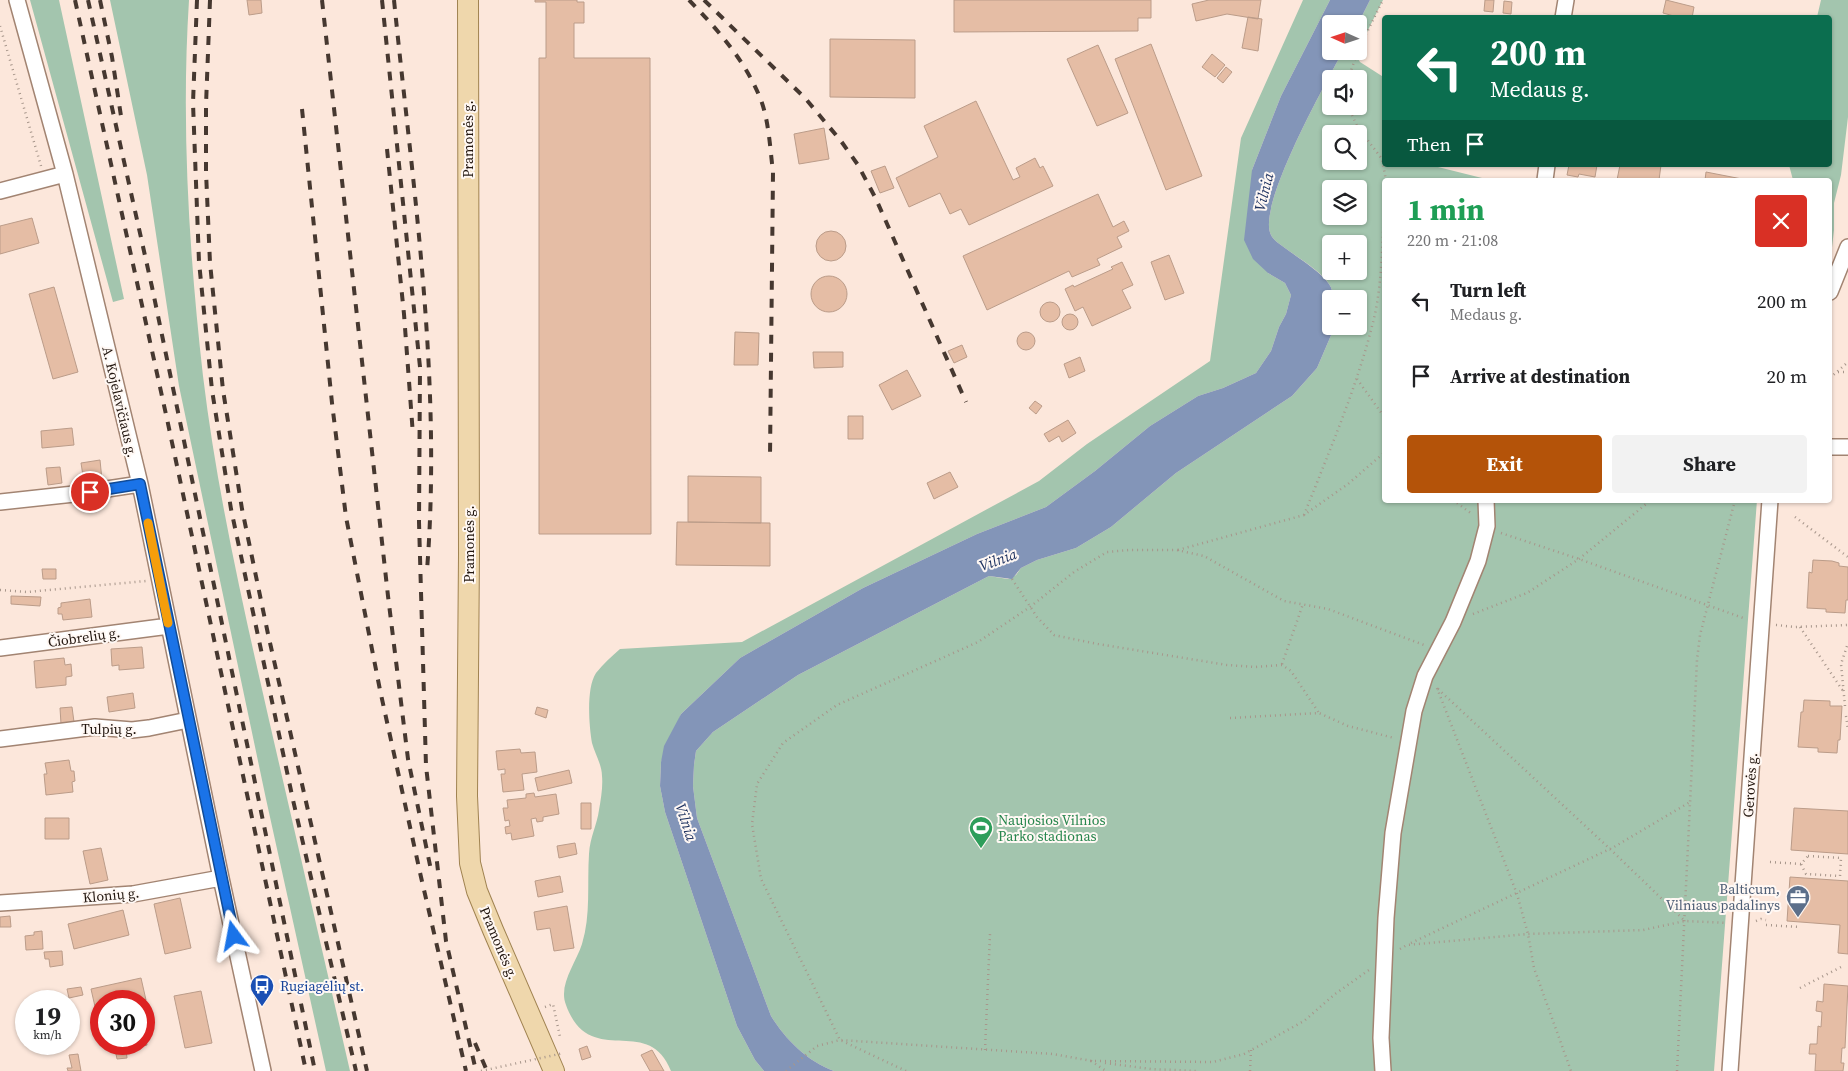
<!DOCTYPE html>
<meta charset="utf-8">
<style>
:root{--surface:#fff;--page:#f2f2f2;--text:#202124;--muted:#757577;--accent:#b45309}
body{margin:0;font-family:"Source Serif 4",serif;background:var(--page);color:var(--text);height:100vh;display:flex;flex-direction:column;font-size:19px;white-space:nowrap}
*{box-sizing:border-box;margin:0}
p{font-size:16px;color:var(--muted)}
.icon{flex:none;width:28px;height:28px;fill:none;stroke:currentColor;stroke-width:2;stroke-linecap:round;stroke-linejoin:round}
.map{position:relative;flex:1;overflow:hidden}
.details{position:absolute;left:1382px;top:178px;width:450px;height:325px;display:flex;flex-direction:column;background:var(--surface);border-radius:5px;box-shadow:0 1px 4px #0004}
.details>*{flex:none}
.banner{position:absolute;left:1382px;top:15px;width:450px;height:152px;border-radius:5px;box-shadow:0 1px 4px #0004;background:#0b6e4f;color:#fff;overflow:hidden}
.needle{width:32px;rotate:273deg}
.buttons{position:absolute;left:1322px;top:15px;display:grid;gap:10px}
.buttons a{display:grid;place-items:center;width:45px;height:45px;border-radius:5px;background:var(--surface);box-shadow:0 1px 4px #0004;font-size:25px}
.speed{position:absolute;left:15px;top:990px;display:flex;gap:10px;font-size:25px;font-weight:700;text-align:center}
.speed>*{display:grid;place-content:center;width:65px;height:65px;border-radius:50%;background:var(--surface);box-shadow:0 1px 4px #0004;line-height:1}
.speed small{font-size:12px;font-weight:400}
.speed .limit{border:8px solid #d22;background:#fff;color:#111}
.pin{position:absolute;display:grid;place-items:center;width:42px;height:42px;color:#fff;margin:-21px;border:2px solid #fff;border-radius:50%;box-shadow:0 1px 5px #0007}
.me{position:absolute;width:55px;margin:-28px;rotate:347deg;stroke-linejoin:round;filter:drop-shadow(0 0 4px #0008)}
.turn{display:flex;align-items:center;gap:18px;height:105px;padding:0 25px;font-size:22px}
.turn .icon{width:65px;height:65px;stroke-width:2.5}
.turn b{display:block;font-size:35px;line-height:42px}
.then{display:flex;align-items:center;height:48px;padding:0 25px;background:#0003;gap:10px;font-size:19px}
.round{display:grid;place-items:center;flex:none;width:52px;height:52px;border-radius:5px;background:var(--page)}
.overview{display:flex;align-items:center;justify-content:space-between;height:85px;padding:0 25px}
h1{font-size:30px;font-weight:700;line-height:38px;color:#1e9e55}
.primary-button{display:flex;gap:10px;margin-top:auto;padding:10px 25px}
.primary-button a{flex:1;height:58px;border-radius:5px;background:var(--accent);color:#fff;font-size:20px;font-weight:700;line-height:58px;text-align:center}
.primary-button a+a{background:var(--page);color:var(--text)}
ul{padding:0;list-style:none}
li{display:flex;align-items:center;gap:15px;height:75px;padding:0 25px}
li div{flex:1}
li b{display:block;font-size:19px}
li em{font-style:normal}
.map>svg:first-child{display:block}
</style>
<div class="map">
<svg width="1848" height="1071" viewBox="0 0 1848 1071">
<rect width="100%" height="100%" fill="#fce7db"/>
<path fill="#a3c5ae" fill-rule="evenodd" d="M30 0H59L124 299 113 302Z
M110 0H189C181 125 189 252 203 376 217 492 243 606 269 720 296 837 323 954 350 1071H326L266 799 179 386 147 175Z
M1303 0H1330L1281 96 1252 170 1268 273 1285 283 1291 295 1286 314 1279 327 1271 351 1256 373 1223 388 1198 396 1150 426 1095 471 1046 507 977 534 863 588 740 658 681 714 661 762 660 786 665 812 737 1026 755 1060 764 1071H671C648 1012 590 1071 566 1005 558 985 576 963 582 944 591 915 587 884 589 854 590 837 597 825 599 810 601 799 603 786 602 776 602 765 595 754 592 743 589 726 586 688 596 673 603 664 612 656 620 649L742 642 1039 481 1087 444 1210 361 1241 138Z
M1370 0H1383L1359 48 1358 24Z
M1821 0H1848V117L1841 175 1834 203V230L1830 265V180H1793L1789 165H1830V18L1817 17Z
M1343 51H1358L1356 55 1360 62 1385 78V165H1430L1490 180H1385V500H1757L1714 1071H834C807 1061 786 1040 771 1016L697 818 693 786 694 765 696 751 713 732 798 675 989 576 1008 579 1016 575 1021 568 1037 560 1076 548 1111 527 1176 473 1292 396 1317 368 1335 326H1359V299H1334C1333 294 1332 288 1329 284 1322 272 1297 257 1285 248 1280 244 1273 240 1271 235 1256 207 1327 81 1343 51ZM1331 79H1359V106H1331ZM1331 134H1359V161H1331ZM1331 189H1359V216H1331ZM1331 244H1359V271H1331Z"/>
<path fill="#8395b8" d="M1330 0H1370L1358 24H1331V51H1343C1327 81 1256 207 1271 235 1273 240 1280 244 1285 248 1297 257 1321 272 1329 284 1332 288 1333 294 1334 299H1331V326H1335L1317 368 1292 396 1176 473 1111 527 1076 548 1037 560 1021 568 1012 579 989 576 798 675 713 732 696 751 694 765 693 786 697 818 771 1016C786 1040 807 1061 834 1071H764L755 1060 737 1026 665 812 660 786 661 762 664 746 681 714 740 658 863 588 977 534 1046 507 1095 471 1150 426 1198 396 1223 388 1256 373 1271 351 1279 327 1286 314 1291 295 1285 283 1268 273 1253 259 1244 240 1252 170 1281 96Z"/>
<path fill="#e5bda5" stroke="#bb9c89" d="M247 0H261L262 13 249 15Z
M535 0H577V2H584V23H574V58H650L651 534H539V58H546V2H535Z
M954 0H1151V18H1138V31L954 32Z
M1209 0H1261L1258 19 1227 14 1196 21 1192 4Z
M1485 0H1494L1493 12 1484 11Z
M1666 0 1694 7 1692 18H1681L1663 13Z
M1504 1 1512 2 1511 14 1503 13Z
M1248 17 1262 19 1258 51 1242 48Z
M830 39 915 40V98L830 97Z
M1151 44 1202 176 1166 190 1115 59Z
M1098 45 1128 113 1097 126 1067 59Z
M1212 54 1225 65 1215 77 1202 67Z
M1226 67 1232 72 1223 83 1217 78Z
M976 101 1013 180 1020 177 1016 168 1035 158 1040 168 1043 166 1053 186 969 225 961 209 950 214 940 193 909 207 896 178 938 157 924 126Z
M824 128 829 159 799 164 794 134Z
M1569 165H1597L1595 177 1579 174 1578 177 1567 175Z
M1620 165H1661L1659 180H1617Z
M885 166 894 188 880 193 871 171Z
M1706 172 1747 180H1705Z
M1098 194 1113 227 1124 221 1129 231 1117 237 1122 247 1097 259 1100 265 1072 277 1069 271 987 310 963 256Z
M32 218 39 243 0 254V226Z
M816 246a15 15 0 1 1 30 0a15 15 0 1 1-30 0Z
M1169 255 1184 293 1165 300 1151 262Z
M1122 262 1133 285 1122 290 1131 308 1092 326 1083 307 1075 311 1065 289 1073 285 1074 287 1113 269 1111 267Z
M811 294a18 18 0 1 1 36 0a18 18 0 1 1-36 0Z
M54 287 78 372 53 379 29 294Z
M1040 312a10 10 0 1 1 20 0a10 10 0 1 1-20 0Z
M1062 322a8 8 0 1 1 16 0a8 8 0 1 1-16 0Z
M735 332 759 333 758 365H734Z
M1017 341a9 9 0 1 1 18 0a9 9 0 1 1-18 0Z
M962 345 967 357 954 363 948 351Z
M813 352H843V367L814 368Z
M1080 357 1085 371 1069 378 1064 364Z
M907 370 921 396 892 410 879 385Z
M1035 401 1042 406 1036 414 1029 408Z
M848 416H863V439H848Z
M1068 420 1076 433 1062 442 1059 436 1049 442 1044 434Z
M72 428 74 445 42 448 41 431Z
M100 460 102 480 84 482 81 463Z
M60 467 62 483 48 485 46 468Z
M950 472 958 487 934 499 927 483Z
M688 476 761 477V523L688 522Z
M677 522 770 523V566L676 565Z
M1813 560 1832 561 1839 563V566L1848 567V600H1846L1845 613 1826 612V609L1807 608 1809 572 1812 573Z
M42 569H56V579H43Z
M11 596 41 597 40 606 11 604Z
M90 599 92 617 63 620 62 614H58V608L61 607V603Z
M142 647 144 668 119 670V665L112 666 111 649Z
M64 658 65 665 71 664 72 676 66 677V685L36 688 34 661Z
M133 693 135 708 109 712 107 697Z
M1804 700 1830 701V706H1842L1840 740H1838L1837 753 1818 752V748L1798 747 1801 712H1803Z
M72 707 74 722 61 724 60 708Z
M537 707 548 710 546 718 535 714Z
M520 749 521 753 535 752 537 772 522 774 524 790 503 792 501 774H505V769L498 770 496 751Z
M69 760 71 771H74L75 781 72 782 73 792 46 795 44 774H47L45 763Z
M569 770 572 783 538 791 535 778Z
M534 793 535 797 556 794 559 814 543 817V821L537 822 536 818 531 819 534 836 512 840 511 833 506 834 505 827 510 826 509 820 505 821 503 808H508L507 800 526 798V794Z
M581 803H591V829H581Z
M1794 808 1848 811V854L1791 850Z
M45 818H69V839H45Z
M575 843 577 854 559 858 557 846Z
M101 848 108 880 90 884 83 851Z
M560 876 563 892 538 897 535 881Z
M1790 877 1848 881V954L1838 953 1840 925 1787 921Z
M180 898 191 948 165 954 154 904Z
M567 906 574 948 554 951 550 928 537 930 534 912Z
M123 910 129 935 74 949 68 924Z
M10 916 11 927H0V917Z
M42 931 43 949 26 950 25 936 34 935V932Z
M62 951 63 965 50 967 49 959H45L44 952Z
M141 978 146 1000 101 1001V1010L96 1011 91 989Z
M1824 984 1848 986 1845 1048H1842L1841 1063H1844L1843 1071H1815L1816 1054H1809L1810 1044H1817L1818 1026 1821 1027 1822 1012 1816 1011 1817 1001 1823 1002Z
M81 987 83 995 69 998 67 989Z
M201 991 212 1043 185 1048 174 996Z
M144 1031 147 1045 126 1049 127 1058 117 1059 114 1044H144Z
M587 1046 591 1057 582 1060 579 1049Z
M652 1050 664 1071H650L641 1055Z
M78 1054 81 1071H68L67 1068H72L69 1055Z"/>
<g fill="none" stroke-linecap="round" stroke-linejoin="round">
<g stroke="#a28472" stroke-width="18">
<path id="minor" d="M17 0 65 174 140 484 221 878 263 1071
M1563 18 1566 0
M1545 180 1547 165
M0 191 65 174
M1830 292 1848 247
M1830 447H1848
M0 502 74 494 140 484
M0 648 169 626
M0 739 95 727 132 730 149 728 188 720
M0 903 133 894 221 878
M1383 1071 1381 1038 1386 918 1393 833 1414 711 1425 676 1453 622 1478 561 1487 526 1486 500
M1730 1071 1770 500"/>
</g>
<g stroke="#a08351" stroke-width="22">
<path id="major" d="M468 0 469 554 467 796 470 863 477 891 493 930 554 1071"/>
</g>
<path stroke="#a7968b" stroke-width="2.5" stroke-dasharray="1 4" stroke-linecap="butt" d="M0 26 41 166
M1359 48 1383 0
M1348 79 1358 51
M1348 106 1357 126 1382 159 1386 180
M1838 372H1848
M1830 378 1848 362
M1357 379 1385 418
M1453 500 1472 514
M1304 515C1330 449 1359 383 1375 314 1383 275 1382 235 1385 196
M1795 517 1848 557
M1501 533 1579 559 1746 619
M1178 550 1304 515 1348 484 1385 452
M1012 579 1037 617 1054 635 1098 644 1227 665 1255 667 1282 665 1291 671 1319 713
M0 590 27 592 146 581
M1473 614 1527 593 1579 559 1651 500
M1776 625 1795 627 1848 625
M1800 627 1843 691
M1282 664 1303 604
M1437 688 1517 894 1528 934 1534 968 1571 1071
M1438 689 1610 849 1685 921
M1845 706 1841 664 1848 643
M1846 716 1848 730
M1230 718 1319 713 1348 726 1394 738
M1808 856 1841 858 1840 876 1806 874 1801 864Z
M1770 862 1801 864
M1756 921 1761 919 1766 920
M1766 925 1800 927
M1411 943 1614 847 1690 802
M1400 949 1407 945 1528 934 1643 930 1685 921 1727 923
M1800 988 1841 967
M545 1007 553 1004 560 1037
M985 1050 990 934
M1090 1061 1213 1062 1244 1054 1304 1021 1335 994 1369 970
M1091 1061 1106 1071
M1105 1063 1151 1069 1196 1071
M786 1071 817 1046 840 1040 1053 1054 1092 1061
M906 1071 840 1040 761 879 752 824 757 784 783 743 837 705 978 642 1030 607 1074 572 1107 552 1129 550H1177L1204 556 1284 601 1328 609 1424 645
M1250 1071 1251 1050
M1677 1071 1697 660 1700 635 1735 500"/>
<use href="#minor" stroke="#fff" stroke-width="15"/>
<use href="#major" stroke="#efd7ac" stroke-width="20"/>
<path stroke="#463830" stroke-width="4" stroke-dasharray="9 9" stroke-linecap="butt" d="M75 0 167 419 306 1071
M88 0 152 287 315 1071
M100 0 112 57 121 116
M197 0 193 103 199 262 212 390 231 509 293 800 356 1071
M210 0 206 105V172L210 263 223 390 242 509 268 634 367 1071
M322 0 388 596 408 759 431 870
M382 0 420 367 419 522 426 766 446 941 476 1071
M394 0C413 189 442 379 427 570
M689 0C718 30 745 60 761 100 769 122 770 148 773 172L770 457
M704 0 805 98 841 141 858 165 876 199 966 402
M302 109 332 403 346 517 380 690 421 877 466 1071
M387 149 404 314 413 435
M475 1043 487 1071"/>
<path stroke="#a7968b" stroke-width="2.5" stroke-dasharray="1 4" stroke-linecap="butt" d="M481 1071 564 1053"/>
</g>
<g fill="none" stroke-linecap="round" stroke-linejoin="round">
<g stroke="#114b97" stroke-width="12">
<path id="route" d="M90 492 140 484 234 936"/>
</g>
<use href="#route" stroke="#1a73e8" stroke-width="9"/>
<path stroke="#f59e0b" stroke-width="9" d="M148 523 168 623"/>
</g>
<defs>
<g id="stadium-pin" transform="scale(1.25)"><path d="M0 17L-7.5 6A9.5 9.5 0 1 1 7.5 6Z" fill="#2e9e5b" stroke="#fff8f4"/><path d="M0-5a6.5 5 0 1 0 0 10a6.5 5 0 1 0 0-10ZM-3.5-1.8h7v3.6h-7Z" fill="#fff"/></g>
<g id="office-pin" transform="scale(1.25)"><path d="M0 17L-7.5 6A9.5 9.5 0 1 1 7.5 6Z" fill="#5c6f8a" stroke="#fff8f4"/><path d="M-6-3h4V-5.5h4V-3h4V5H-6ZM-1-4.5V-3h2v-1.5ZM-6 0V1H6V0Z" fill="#fff"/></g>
<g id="bus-pin" transform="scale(1.25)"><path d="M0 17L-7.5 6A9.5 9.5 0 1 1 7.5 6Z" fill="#1a4fb4" stroke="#fff8f4"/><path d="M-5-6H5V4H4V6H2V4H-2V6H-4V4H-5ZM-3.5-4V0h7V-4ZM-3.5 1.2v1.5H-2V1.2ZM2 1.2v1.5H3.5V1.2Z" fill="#fff"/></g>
</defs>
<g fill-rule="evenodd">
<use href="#stadium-pin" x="981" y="828"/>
<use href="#office-pin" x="1798" y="897"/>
<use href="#bus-pin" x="262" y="986"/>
</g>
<g text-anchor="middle" stroke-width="4" stroke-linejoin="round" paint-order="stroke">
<g font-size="14" fill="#22160f" stroke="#fff8f4">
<text transform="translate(468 139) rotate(-90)" y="5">Pramonės g.</text>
<text transform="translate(120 402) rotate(77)" y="5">A. Kojelavičiaus g.</text>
<text transform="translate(469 544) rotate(-90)" y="5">Pramonės g.</text>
<text transform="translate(84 637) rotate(-8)" y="5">Čiobrelių g.</text>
<text x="109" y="734">Tulpių g.</text>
<text transform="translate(1750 785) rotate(-86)" y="5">Gerovės g.</text>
<text transform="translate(111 895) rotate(-5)" y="5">Klonių g.</text>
<text transform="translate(499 943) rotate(67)" y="5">Pramonės g.</text>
</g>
<g font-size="14" fill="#27864d" stroke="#fff8f4" text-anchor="start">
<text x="998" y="825">Naujosios Vilnios<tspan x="998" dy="16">Parko stadionas</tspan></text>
</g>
<g font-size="14" fill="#4e5e75" stroke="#fff8f4" text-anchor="end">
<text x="1780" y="894">Balticum,<tspan x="1780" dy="16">Vilniaus padalinys</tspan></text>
</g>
<g font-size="14" fill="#164399" stroke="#fff8f4" text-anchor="start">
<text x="280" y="991">Rugiagėlių st.</text>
</g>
<g font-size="15" font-style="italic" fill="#1c305f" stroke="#fff8f4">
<text transform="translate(1264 192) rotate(-76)" y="5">Vilnia</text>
<text transform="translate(998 560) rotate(-20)" y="5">Vilnia</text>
<text transform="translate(686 822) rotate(72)" y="5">Vilnia</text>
</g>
</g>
</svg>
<div class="buttons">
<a><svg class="needle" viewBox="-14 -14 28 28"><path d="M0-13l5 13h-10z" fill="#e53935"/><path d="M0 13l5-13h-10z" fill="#757577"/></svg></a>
<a><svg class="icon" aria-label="sound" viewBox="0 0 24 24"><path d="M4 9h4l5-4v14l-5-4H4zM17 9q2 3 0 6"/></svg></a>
<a><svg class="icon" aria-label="search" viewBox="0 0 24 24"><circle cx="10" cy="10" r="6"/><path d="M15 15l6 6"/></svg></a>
<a><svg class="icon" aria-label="layers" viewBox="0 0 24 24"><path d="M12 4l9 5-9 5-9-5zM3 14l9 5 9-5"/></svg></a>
<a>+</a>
<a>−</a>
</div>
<div class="speed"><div>19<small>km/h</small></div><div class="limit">30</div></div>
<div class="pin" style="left:90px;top:492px;background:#d93025"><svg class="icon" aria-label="arrive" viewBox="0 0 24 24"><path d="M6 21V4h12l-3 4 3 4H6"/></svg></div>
<svg class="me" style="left:234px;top:936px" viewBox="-20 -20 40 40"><path d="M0-17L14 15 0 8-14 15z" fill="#1a73e8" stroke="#fff" stroke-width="4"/></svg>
<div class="banner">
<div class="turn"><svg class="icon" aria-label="left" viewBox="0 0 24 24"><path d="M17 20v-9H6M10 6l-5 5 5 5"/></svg><div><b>200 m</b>Medaus g.</div></div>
<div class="then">Then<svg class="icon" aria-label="arrive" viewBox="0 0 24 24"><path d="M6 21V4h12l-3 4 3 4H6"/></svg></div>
</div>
<section class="details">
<div class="overview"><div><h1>1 min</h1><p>220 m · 21:08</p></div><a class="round" style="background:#d93025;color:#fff"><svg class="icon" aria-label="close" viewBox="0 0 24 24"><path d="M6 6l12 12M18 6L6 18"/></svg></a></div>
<ul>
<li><svg class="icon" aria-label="left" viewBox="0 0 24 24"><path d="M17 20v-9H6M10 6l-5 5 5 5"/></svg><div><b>Turn left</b><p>Medaus g.</p></div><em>200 m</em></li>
<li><svg class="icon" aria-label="arrive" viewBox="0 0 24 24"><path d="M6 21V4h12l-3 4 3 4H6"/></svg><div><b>Arrive at destination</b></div><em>20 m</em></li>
</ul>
<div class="primary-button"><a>Exit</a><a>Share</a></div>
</section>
</div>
